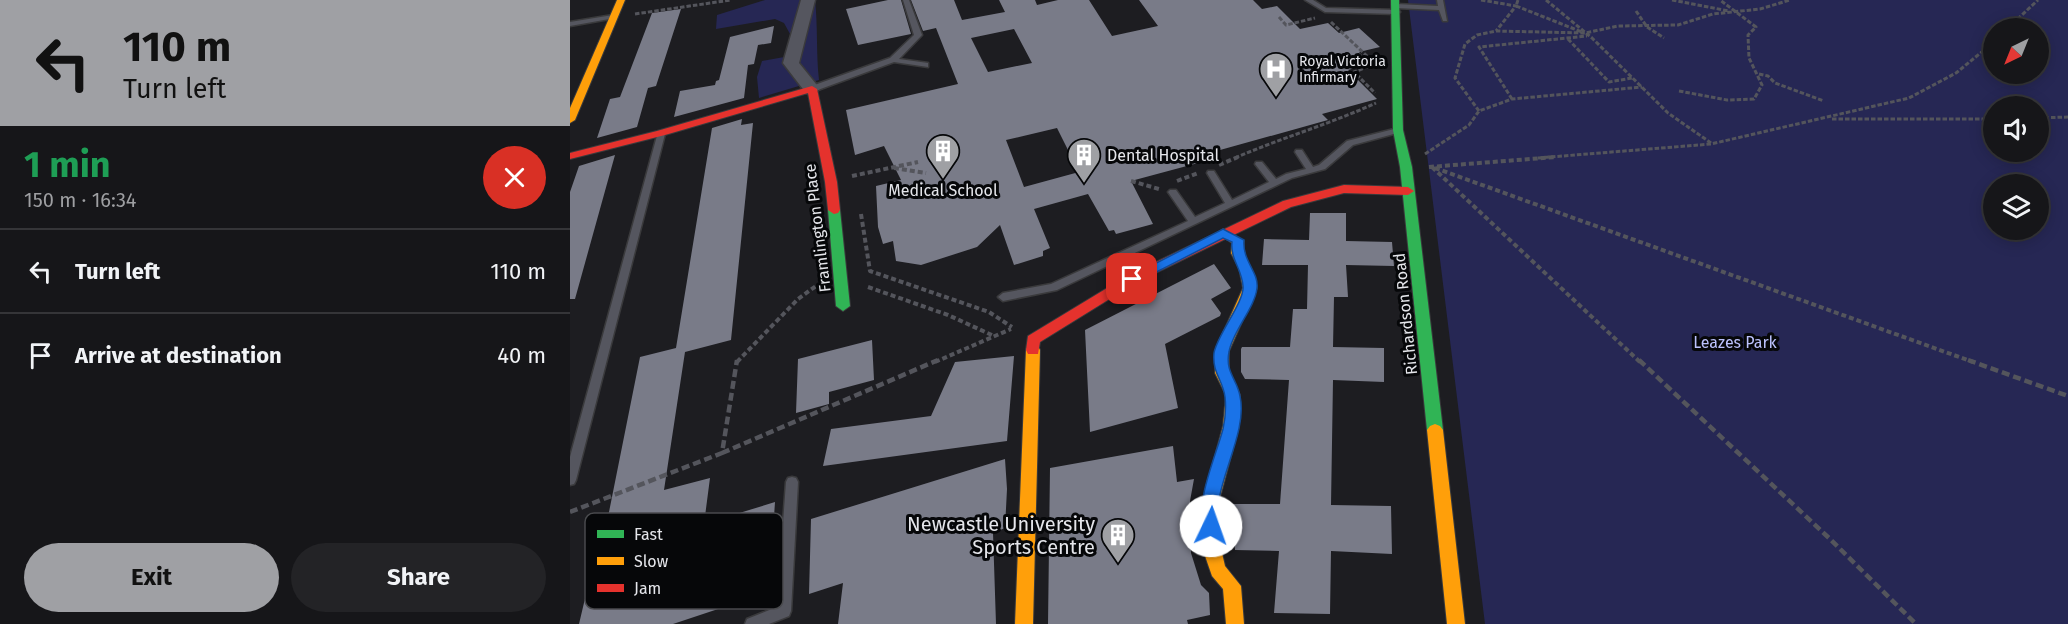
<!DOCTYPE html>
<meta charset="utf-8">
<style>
:root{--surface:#161619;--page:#232326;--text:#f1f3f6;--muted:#9e9fa2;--line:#353538;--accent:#9fa0a4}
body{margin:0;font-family:"Fira Sans",sans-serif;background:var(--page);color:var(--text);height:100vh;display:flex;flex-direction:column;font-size:22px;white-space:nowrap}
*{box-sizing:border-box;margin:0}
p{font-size:20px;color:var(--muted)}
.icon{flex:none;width:33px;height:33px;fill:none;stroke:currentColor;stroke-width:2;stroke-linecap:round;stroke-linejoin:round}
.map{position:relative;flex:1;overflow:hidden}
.drawer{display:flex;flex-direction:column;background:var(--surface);width:570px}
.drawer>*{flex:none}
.guide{background:#9fa0a4;color:#111;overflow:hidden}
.needle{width:39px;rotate:223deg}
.fabs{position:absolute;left:1413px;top:18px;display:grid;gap:12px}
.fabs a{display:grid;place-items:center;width:66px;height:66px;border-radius:50%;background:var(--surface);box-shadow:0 3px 15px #0003,0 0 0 2px var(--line);font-size:30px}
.pin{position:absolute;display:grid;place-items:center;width:51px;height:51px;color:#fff;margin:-26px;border-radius:12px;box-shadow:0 3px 9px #0006}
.me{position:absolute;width:66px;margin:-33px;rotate:3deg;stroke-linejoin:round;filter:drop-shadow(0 0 4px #0008)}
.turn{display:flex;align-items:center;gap:21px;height:126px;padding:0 24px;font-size:27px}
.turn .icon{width:78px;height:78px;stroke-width:2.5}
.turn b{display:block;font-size:42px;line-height:51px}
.round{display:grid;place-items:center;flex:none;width:63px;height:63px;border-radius:32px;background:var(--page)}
.headline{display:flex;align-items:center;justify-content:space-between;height:102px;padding:0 24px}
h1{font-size:36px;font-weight:700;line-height:45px;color:#1e9e55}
.action{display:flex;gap:12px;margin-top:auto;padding:12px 24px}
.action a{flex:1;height:69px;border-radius:36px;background:var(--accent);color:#111;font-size:24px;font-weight:700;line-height:69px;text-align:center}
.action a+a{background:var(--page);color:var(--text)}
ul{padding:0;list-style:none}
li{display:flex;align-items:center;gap:18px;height:84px;padding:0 24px;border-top:2px solid var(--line)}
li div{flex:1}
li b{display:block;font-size:22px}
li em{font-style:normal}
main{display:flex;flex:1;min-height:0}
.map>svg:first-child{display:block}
</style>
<main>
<section class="drawer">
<div class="guide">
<div class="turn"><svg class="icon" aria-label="left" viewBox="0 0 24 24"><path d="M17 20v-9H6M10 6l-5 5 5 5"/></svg><div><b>110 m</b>Turn left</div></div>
</div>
<div class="headline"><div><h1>1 min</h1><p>150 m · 16:34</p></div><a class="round" style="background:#d93025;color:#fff"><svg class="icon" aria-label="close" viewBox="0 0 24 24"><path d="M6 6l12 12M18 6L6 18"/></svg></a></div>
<ul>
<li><svg class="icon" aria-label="left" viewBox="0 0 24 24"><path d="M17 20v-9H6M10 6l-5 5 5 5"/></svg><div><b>Turn left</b></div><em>110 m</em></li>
<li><svg class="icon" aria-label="arrive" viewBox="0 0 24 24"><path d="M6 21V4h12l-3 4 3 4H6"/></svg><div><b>Arrive at destination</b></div><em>40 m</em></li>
</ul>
<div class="action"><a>Exit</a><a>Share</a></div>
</section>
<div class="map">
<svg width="1498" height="624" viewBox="0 0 1498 624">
<rect width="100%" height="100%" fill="#1d1d21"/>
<path fill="#262754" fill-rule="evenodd" d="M195 0H245C248 27 246 53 249 80L189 98 187 77 192 61 231 54 214 23 205 19 146 29 147 15Z
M838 0H1498V624H915ZM1424 28H1468V74H1424ZM1424 106H1468V152H1424ZM1424 184H1468V230H1424Z"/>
<path fill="#797b88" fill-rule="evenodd" d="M318 0H331L341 34 288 45 276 9Z
M341 0H384L392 20 435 12 429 0H465L467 5 488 0H519L542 36 588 26 569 0H683L692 9 707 6 730 29 758 23 769 33 789 28 810 47 789 52 800 64 778 70 807 99 752 114 758 120 625 157 628 163 561 181 583 224 546 234 544 230 539 231 518 194 464 209 480 248 473 251V256L444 265 430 225 407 247 351 265 326 261 323 241 313 244 308 227 306 186 331 180 314 146 285 155 276 110 388 84 366 28 353 31ZM444 29 462 63 418 72 401 38ZM487 128 509 172 454 187 436 140Z
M111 9 86 86 78 88 67 127 27 138 40 99 50 97 82 13Z
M204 26 201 43 188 45 184 64 178 65 174 98 104 117 110 91 145 85 146 81 149 80 160 37Z
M172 119 171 125 183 123 161 340 115 352 94 490 140 478 134 524 205 502 199 592 103 624H9L34 518 38 517 70 357 106 348 142 128Z
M45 155 5 299H0V192L9 166Z
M740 213H776V241L822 242 824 266 776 265 778 297H764L763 347 814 348V382L763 380 761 505 821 506 822 554 761 551 760 614 704 613 709 551 665 550 662 504H710L719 380 675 379 671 372V349L672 347H720L723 309H737L738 265H692L694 239 739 240Z
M644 264 661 288 641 299 651 313 650 316 595 344 608 408 520 432 515 330Z
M302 340 304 380 259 392V404L226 413 228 359Z
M444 356 437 441 253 466 261 429 361 416 385 362Z
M603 446 607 482 624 479 620 501 621 553 631 585 639 593 640 615 617 620 618 624H478L480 468Z
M435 459 437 489 435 528 423 533 426 624H268L273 583 239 594 241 519Z"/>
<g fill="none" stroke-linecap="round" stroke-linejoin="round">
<g stroke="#3a3a3c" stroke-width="3">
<path id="lane" d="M333 0H339L352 35 329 59 358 63V67L324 62 245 91H239V87L320 58 344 35Z
M735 0H743L756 8 827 10 830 12 827 14 755 12Z
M867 0H873L877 21H873L869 10 826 8 823 6 826 4 868 6Z
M43 15 45 16V18L0 26V22Z
M828 128H831V132L783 145 755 169 722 178 487 290 433 301 428 297 433 293 481 284 618 221 598 192 600 190H606L625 217 655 203 637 173 638 171H644L662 200 699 182 685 164 686 162H692L706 179 716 174 736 169 725 152 726 150H732L743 167 749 165 777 141Z
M88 132H94L95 134 6 480 4 484 0 485V457Z
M222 477 226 478 228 482 221 611 219 616 199 624H175L177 619 207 607 216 482 218 478Z"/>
</g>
<g stroke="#3a3a3c" stroke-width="3">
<path id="street" d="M231 0H245L229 63 250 89 242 94 236 93 213 63Z"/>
</g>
<g stroke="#3a3a3c" stroke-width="2">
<path id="fast" d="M821 0H829L833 130 842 167 873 430 870 434 865 436 860 434 857 430 830 167 823 130Z
M264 206 270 210 280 306 273 311 266 306 258 210Z"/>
</g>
<g stroke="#3a3a3c" stroke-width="2">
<path id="slow" d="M47 0H55L5 120 0 123V108Z
M653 229 674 241 673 253 681 268 687 288 659 351V373L670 395 669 426 649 501 652 553 655 566 671 586 674 624H656L653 589 642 576 634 553 633 501 653 426 656 395 645 373V351L673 288 669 268 661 253 662 243 647 233Z
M463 345 468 346 470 350 463 624H445L456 350 458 346Z
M865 424 870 426 873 430 895 624H877L857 430 860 426Z"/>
</g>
<g stroke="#3a3a3c" stroke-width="2">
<path id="jam" d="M242 86 247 89 267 182 270 210 268 213 264 214 258 210 255 182 238 93 95 135 0 159V153L87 131Z
M774 185 838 187 844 191 838 195 774 193 721 207 567 282 470 342 468 354H458L456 350 458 336 557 276 713 201Z"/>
</g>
<path stroke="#54555c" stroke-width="3" stroke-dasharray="4.5 2" stroke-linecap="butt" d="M911 0 946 6 926 31
M948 0 946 6 1012 32
M976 0 1022 38 1098 113 1141 143
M1102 0 1159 11
M1066 11 1077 27 1094 38
M65 14 161 0
M709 17 716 25 745 18
M761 22 799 58 805 59
M1438 28 1468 0
M998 39 1039 82 1062 78
M805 64 784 72 805 93
M1189 74 1198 76 1205 83 1254 101
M1109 91 1157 100 1184 99 1192 85 1179 58 1178 35 1186 27 1150 0
M942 99 909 47 1017 36
M909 111 885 78 895 44 907 35 926 31 1015 33 1048 26 1108 25 1143 14 1190 9 1220 0
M1468 118 1498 117
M1262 119H1424
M855 154 899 125 909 111 942 99 1072 87
M665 158C711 138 760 124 806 103
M968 158 1141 144 1339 98 1386 73 1424 42"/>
<path stroke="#54555c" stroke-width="4" stroke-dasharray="5 3" stroke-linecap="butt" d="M649 165 668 157
M859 167 986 157
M862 167 1070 362
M324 168 356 173
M865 168 1403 362
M282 176 348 162
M561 181 589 189
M607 181 628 173
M291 214 300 271 419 312 442 327
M298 287 378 315 424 336
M167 362 228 299 246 286
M365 362 441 329"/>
<path stroke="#54555c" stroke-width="4.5" stroke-dasharray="8 4" stroke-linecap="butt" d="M1069 360 1259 538 1346 624
M1398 360 1498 396
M152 453 368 360
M0 512 152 453 167 360"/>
<use href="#lane" fill="#55565f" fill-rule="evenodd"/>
<use href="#street" fill="#55565f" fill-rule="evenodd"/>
<use href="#fast" fill="#30b455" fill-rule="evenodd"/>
<use href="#slow" fill="#ff9f0a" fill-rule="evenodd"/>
<use href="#jam" fill="#e5322d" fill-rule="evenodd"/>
</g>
<path fill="#1a73e8" stroke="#114b97" stroke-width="1.5" d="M653 229 674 240C672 261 689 272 687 288 685 308 662 332 659 352 655 372 667 379 670 396 677 427 654 468 649 500 648 510 651 521 647 531L641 534 635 531C623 506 646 456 653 429 655 420 656 406 655 397 653 380 642 373 644 353 647 335 675 301 673 286 672 269 660 259 662 242L653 238 567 282 562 283 555 279Z"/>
<defs>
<g id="hospital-pin" transform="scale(1.725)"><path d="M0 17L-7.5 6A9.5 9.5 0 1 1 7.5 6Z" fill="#9fa0a4" stroke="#060709"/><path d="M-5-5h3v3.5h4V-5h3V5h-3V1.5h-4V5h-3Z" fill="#fff"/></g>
<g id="building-pin" transform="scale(1.725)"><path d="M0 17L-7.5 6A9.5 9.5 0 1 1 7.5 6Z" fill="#9fa0a4" stroke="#060709"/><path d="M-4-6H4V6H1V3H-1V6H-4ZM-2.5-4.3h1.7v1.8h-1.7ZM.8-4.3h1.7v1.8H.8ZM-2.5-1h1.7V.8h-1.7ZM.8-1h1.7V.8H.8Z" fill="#fff"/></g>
</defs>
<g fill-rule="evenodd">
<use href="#hospital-pin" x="706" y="69"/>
<use href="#building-pin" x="373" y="151"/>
<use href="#building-pin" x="514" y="155"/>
<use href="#building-pin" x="548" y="535"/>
</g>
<g text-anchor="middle" stroke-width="6" stroke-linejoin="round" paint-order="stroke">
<g font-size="14" fill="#e5e6eb" stroke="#060709" text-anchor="start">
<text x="729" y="66">Royal Victoria<tspan x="729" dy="16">Infirmary</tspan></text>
</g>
<g font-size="16" fill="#e5e6eb" stroke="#060709" text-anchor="start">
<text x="537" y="161">Dental Hospital</text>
<text x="373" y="196" text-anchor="middle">Medical School</text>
</g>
<g font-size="16" fill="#e5e6eb" stroke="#060709">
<text transform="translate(247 228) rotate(-97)" y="6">Framlington Place</text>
<text transform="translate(835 314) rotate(-96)" y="6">Richardson Road</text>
</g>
<g font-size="16" fill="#bcc2fd" stroke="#060709">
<text x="1165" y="348">Leazes Park</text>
</g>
<g font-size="20" fill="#e5e6eb" stroke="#060709" text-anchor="end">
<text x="525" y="531">Newcastle University<tspan x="525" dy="23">Sports Centre</tspan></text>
</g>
</g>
<rect x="15" y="513" width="198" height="96" rx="9" fill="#060709" stroke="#494a4d" stroke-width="1.5"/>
<rect x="27" y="530" width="27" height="8" fill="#30b455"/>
<rect x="27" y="557" width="27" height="8" fill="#ff9f0a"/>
<rect x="27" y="584" width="27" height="8" fill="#e5322d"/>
<g font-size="16" fill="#e5e6eb">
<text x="64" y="540">Fast</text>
<text x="64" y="567">Slow</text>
<text x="64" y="594">Jam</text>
</g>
</svg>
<div class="fabs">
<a><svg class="needle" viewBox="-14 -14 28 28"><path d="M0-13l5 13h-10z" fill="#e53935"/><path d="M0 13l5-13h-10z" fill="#9e9fa2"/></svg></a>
<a><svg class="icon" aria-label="sound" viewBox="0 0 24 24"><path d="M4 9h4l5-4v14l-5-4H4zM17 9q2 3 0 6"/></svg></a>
<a><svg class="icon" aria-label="layers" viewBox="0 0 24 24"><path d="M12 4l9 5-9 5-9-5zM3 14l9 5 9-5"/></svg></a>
</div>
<div class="pin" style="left:562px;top:279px;background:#d93025"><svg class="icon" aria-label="arrive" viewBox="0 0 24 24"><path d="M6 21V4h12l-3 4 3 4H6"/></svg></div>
<svg class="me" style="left:641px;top:526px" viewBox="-20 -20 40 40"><circle r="19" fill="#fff"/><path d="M0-13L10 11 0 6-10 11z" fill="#1a73e8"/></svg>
</div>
</main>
